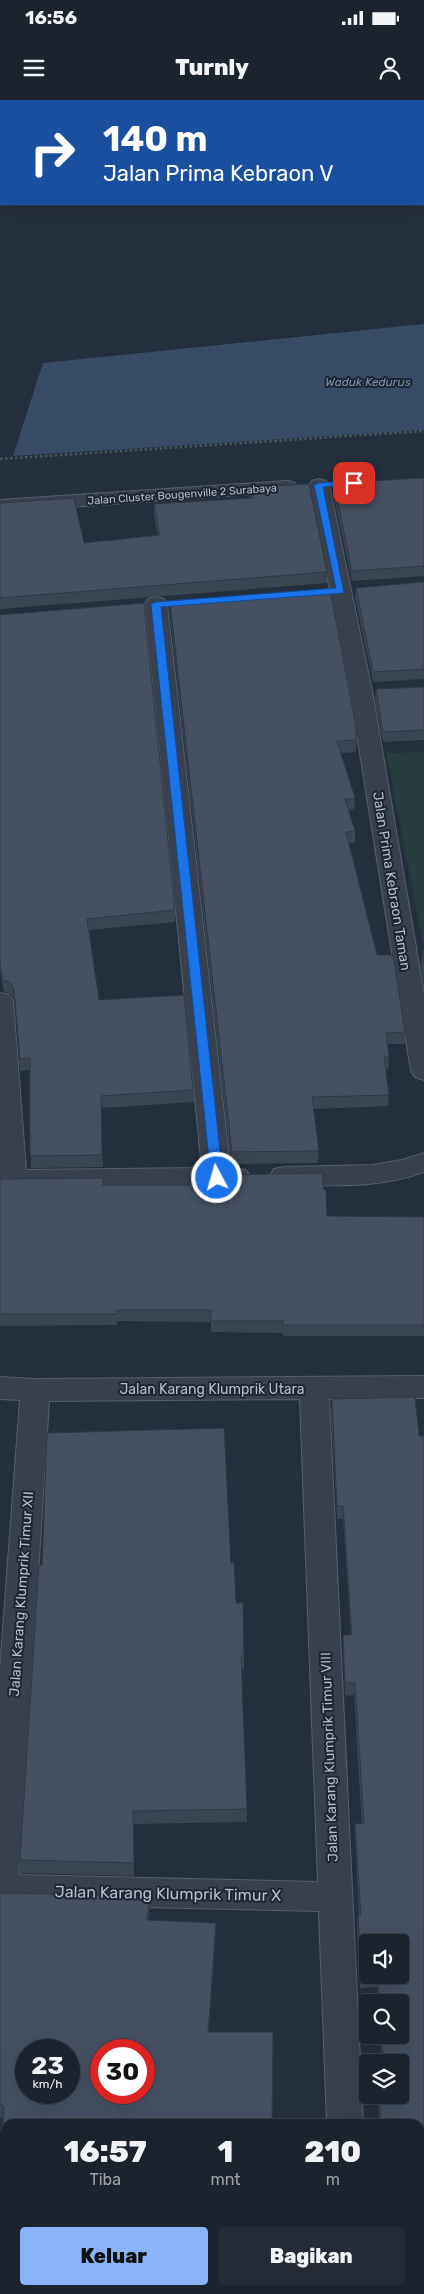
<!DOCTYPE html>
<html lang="id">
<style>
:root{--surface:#1b232e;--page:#242b36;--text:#f1f3f6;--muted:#a0a4aa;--line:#39404a;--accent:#8ab4f8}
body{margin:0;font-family:Rubik,sans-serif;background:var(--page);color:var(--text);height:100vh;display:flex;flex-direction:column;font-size:19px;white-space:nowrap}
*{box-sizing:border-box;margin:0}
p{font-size:16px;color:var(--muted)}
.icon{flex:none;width:28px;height:28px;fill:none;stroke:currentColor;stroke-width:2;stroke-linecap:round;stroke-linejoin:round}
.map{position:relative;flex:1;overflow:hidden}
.drawer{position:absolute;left:0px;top:2019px;width:425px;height:176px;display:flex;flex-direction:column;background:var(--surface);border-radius:15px 15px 0 0;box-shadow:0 5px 20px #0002,0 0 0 1px var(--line)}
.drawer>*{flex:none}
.guide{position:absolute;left:0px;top:0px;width:425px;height:105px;box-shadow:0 5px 20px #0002,0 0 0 1px var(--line);background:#1a4fa0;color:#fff;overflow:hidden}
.fabs{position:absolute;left:359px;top:1834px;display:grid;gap:10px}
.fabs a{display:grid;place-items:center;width:50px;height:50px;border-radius:5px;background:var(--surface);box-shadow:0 5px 20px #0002,0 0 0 1px var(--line);font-size:25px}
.speed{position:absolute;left:15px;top:1939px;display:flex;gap:10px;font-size:25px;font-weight:700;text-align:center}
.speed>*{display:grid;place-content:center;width:65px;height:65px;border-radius:50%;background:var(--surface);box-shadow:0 5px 20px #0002,0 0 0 1px var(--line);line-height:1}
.speed small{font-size:12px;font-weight:400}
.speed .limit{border:8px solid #d22;background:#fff;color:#111}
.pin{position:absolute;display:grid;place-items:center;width:42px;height:42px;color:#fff;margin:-21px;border-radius:10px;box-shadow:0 2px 8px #0006}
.me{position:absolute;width:55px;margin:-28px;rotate:354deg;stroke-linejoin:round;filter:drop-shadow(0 0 4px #0008)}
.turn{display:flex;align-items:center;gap:18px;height:105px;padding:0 20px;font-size:22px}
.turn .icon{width:65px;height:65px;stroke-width:2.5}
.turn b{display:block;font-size:35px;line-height:42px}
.eta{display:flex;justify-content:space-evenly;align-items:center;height:85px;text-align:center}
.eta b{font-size:30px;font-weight:800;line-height:35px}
.cta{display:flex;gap:10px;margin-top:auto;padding:10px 20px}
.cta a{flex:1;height:58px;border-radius:5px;background:var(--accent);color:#111;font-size:20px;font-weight:800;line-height:58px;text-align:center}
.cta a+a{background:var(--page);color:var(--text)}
.status{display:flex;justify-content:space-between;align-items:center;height:35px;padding:0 25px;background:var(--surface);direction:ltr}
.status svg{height:14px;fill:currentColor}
header{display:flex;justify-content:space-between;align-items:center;height:65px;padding:0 20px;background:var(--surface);font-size:22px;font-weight:800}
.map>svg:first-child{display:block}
</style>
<div class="status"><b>16:56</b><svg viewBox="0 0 49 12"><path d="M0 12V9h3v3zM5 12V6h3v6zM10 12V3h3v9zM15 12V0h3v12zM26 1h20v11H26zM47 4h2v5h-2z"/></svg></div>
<header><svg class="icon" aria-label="menu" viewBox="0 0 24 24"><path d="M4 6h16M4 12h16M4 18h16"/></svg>Turnly<svg class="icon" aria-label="person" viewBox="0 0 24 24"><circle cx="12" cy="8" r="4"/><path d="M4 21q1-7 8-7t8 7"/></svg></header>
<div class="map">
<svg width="424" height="2194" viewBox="0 0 424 2194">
<rect width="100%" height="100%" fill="#242f3e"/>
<path fill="#263c3f" d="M424 652V848L386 653Z"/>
<path fill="#394c67" d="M424 224V330L13 356 43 263Z"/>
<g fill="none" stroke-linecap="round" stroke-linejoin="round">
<g stroke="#565f6c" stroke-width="2">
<path id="minor" d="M319 379 326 381 329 385 372 591 424 894V980L415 977 411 971 350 591 309 385 312 381Z
M288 381 295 383 298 387 295 391 0 412V400Z
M156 497 164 499 167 504 230 1068 246 1070 250 1077 246 1084 217 1087 0 1089V893L9 895 13 901 26 1070 202 1068 145 504 148 499Z
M424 1053V1072C379 1089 331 1085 284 1085L274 1083 270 1076 274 1069 284 1067 373 1065 402 1060Z
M424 1276V1298L329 1299 363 2024H327L319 1811 0 1804V1569L20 1300 0 1299V1277L35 1279ZM300 1299 318 1782 19 1775 49 1301Z
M0 2064H5V2098H0Z
M333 2190H371V2194H333Z"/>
</g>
<path stroke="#44595c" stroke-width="2.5" stroke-dasharray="2.5 2.5" stroke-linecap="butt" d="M0 359 424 331"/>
<use href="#minor" fill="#38414e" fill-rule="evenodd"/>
</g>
<path fill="#3b4654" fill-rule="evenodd" d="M424 378V476L352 481 333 393 334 383Z
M250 387 327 472V483L0 509V403L84 443 158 435 154 415V404L250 398Z
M424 482V579L373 582 355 498 356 488Z
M170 502 357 633 356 652 341 653 355 698 354 709 348 710 355 731V743H349L377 855 405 932V944H388L389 957 388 969H386L389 995 388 1006 313 1009 319 1051 318 1063 231 1064 170 513Z
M0 515 175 810V822L89 830 99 900 193 990 194 1002 101 1008 103 1067 31 1068 30 970 20 971 15 901 11 894 4 892 0 872Z
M424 587V640L383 642 375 599 376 589Z
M422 851H424V883L421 866Z
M234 1075 327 1116 424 1117V1236H283V1233L211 1232V1222L117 1221V1225L0 1226V1079L103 1085H234Z
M415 1297 419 1336H424V2194H374L373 2190H420V2024H379L378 1995H400V1962H382L380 1935H400V1902H378L377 1887 360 1888 357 1828 358 1815H359L355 1736V1724H362L354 1595 345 1596 343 1548V1535H351L343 1419H337L331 1312 332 1299ZM368 1842H400V1875H368Z
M236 1503 244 1556V1569H241L247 1709V1722L134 1724V1776L21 1773 20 1760Z
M0 1793 150 1796V1809L149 1820 216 1823V1836L5 2024V2053H4L2 2040 3 2018H0Z"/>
<path fill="#303945" d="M150 1796V1809L148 1832 147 1820Z
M216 1823V1836L208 1945V1932Z"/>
<path fill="#455162" stroke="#303945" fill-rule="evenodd" d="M424 378V466L352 471 334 383Z
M309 384 327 472 0 498V403L74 398 84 443 160 435 154 404 253 398 250 387Z
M424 482V569L373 572 356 488Z
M330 489 357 633H355L357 640 337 641 355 698 345 699 355 731 346 732 377 855H393L405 932 386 933 389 957H384L389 995 312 997 319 1051 232 1052 170 502Z
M144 503 175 810 87 819 99 900 184 895 193 990 101 996 102 1055 30 1056V958L20 959 14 889 10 882 3 880 0 865V515Z
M424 587V630L383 632 376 589Z
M422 851H424V863Z
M322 1073 324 1090H326L327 1116 424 1117V1225H283V1221H211V1210H117V1214H0V1079L103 1078V1085H234V1075Z
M415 1297 419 1336H424V2194H376L375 2190H420V2024H381L379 1995H400V1962H384L382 1935H400V1902H380L377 1875H400V1842H368V1875H371H361L358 1815H361L355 1724 364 1723 355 1583H345L343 1535H352L343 1406H337L332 1299Z
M224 1328 231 1463H234L236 1503H243L244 1556H241L247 1709 133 1711 134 1763 20 1760 39 1465H42L47 1333Z
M0 1793 150 1796 147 1820 216 1823 208 1932H273L272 2024H5V2040H2L4 2006 0 2005ZM26 1950H69V1992H26ZM101 1950H144V1992H101Z
M0 2108 5 2109V2190H247V2194H0Z"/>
<path fill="#1a73e8" stroke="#114b97" d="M354 380 358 383 357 385 323 387 344 493 161 507 223 1078 217 1082 211 1078 151 504 156 502 336 488 314 385 319 383Z"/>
<g text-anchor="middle" stroke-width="4" stroke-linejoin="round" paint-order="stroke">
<g font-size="11" fill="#b4bcc9" stroke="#1d2633">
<text transform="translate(182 394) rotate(-4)" y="4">Jalan Cluster Bougenville 2 Surabaya</text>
</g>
<g font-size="12" font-style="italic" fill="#7c92b1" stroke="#1d2633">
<text x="368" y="286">Waduk Kedurus</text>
</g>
<g font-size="14" fill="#b4bcc9" stroke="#1d2633">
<text transform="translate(392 781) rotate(81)" y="5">Jalan Prima Kebraon Taman</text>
<text x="212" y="1294">Jalan Karang Klumprik Utara</text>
<text transform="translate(21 1494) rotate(-86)" y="5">Jalan Karang Klumprik Timur XII</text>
<text transform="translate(329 1657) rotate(-92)" y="5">Jalan Karang Klumprik Timur VIII</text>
</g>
<g font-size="16" fill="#b4bcc9" stroke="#1d2633">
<text transform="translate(168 1793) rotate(1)" y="6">Jalan Karang Klumprik Timur X</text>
</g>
</g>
</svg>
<div class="fabs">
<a><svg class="icon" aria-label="sound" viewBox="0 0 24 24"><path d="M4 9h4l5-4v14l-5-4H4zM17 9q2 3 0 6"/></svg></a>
<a><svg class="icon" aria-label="search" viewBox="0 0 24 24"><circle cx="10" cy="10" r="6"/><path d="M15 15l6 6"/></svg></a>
<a><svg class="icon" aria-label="layers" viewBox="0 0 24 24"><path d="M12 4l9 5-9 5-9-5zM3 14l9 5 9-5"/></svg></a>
</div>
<div class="speed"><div>23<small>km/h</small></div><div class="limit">30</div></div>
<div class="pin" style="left:354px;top:383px;background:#d93025"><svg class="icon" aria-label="arrive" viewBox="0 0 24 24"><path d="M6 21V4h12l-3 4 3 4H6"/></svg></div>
<svg class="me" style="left:217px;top:1078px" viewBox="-20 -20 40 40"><circle r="17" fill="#1a73e8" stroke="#fff" stroke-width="3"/><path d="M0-11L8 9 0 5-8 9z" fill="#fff"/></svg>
<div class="guide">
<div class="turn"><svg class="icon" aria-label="right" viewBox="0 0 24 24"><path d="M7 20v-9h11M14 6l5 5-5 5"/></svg><div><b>140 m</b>Jalan Prima Kebraon V</div></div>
</div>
<section class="drawer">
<div class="eta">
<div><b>16:57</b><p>Tiba</p></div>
<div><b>1</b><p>mnt</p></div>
<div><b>210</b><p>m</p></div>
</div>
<div class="cta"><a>Keluar</a><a>Bagikan</a></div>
</section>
</div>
